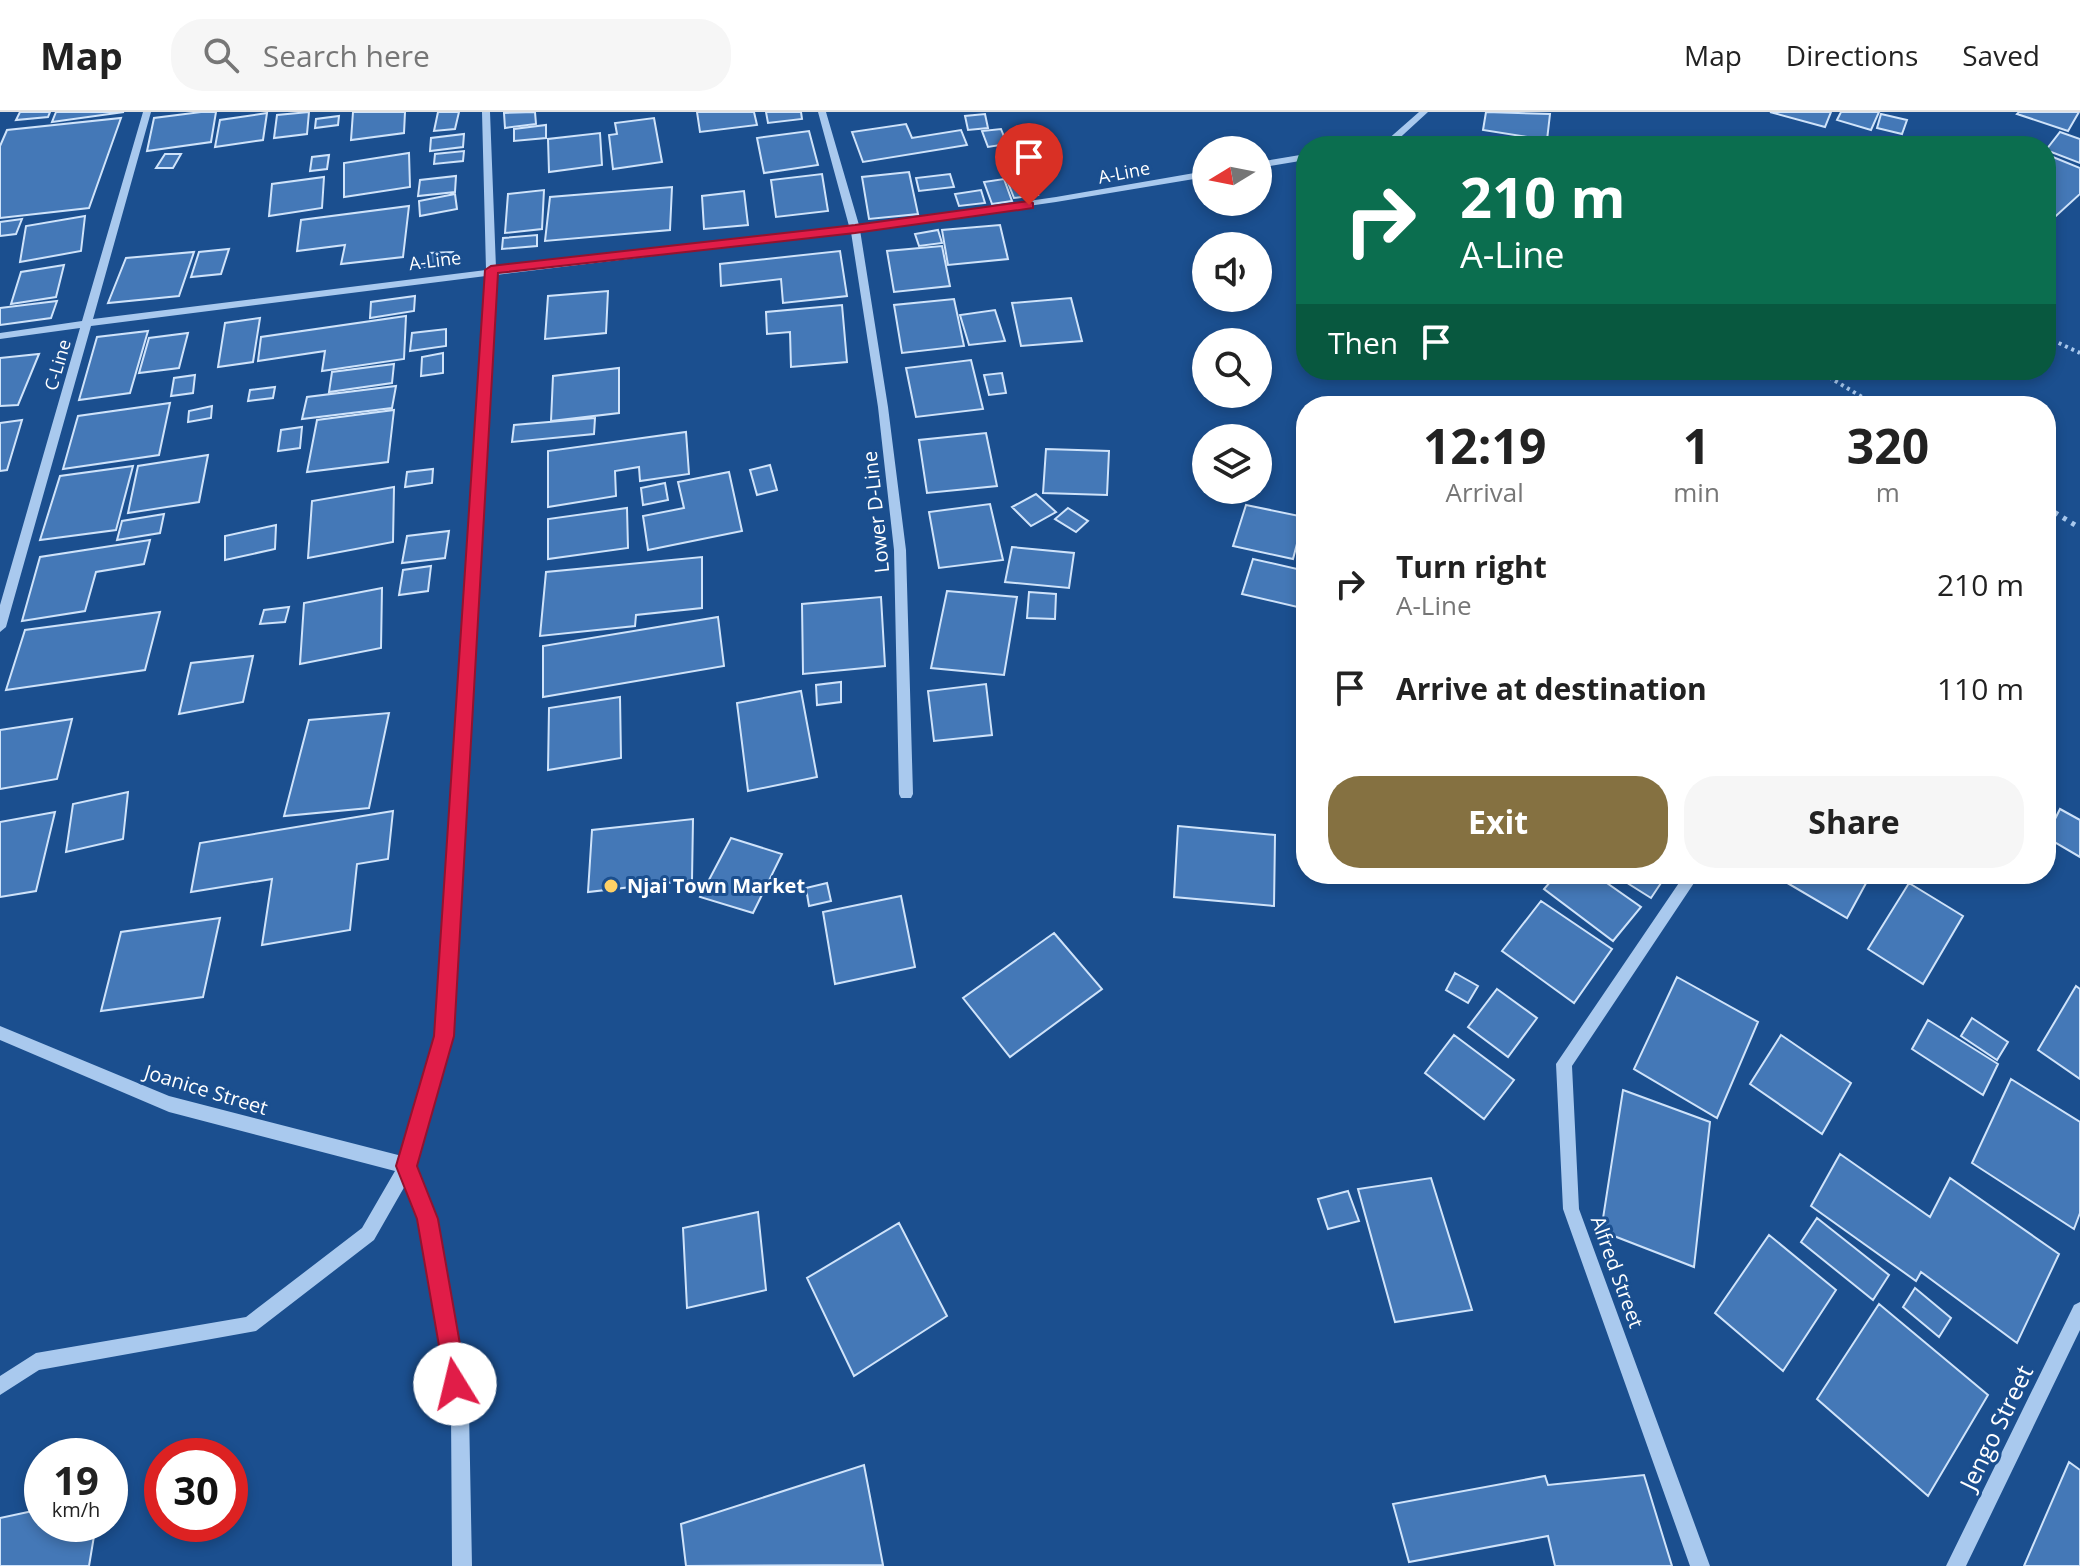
<!DOCTYPE html>
<style>
:root{--surface:#fff;--page:#f6f6f6;--text:#222;--muted:#767676;--line:#e0e0e0;--accent:#857141}
body{margin:0;font-family:"Open Sans",sans-serif;background:var(--page);color:var(--text);height:100vh;display:flex;flex-direction:column;font-size:30px;white-space:nowrap}
*{box-sizing:border-box;margin:0}
p{font-size:26px;color:var(--muted)}
.icon{flex:none;width:44px;height:44px;fill:none;stroke:currentColor;stroke-width:2;stroke-linecap:round;stroke-linejoin:round}
.map{position:relative;flex:1;overflow:hidden}
.drawer{position:absolute;left:1296px;top:284px;width:760px;height:488px;display:flex;flex-direction:column;background:var(--surface);border-radius:32px;box-shadow:0 4px 12px #0003}
.drawer>*{flex:none}
.banner{position:absolute;left:1296px;top:24px;width:760px;height:244px;border-radius:32px;box-shadow:0 4px 12px #0003;background:#0b6e4f;color:#fff;overflow:hidden}
.needle{width:52px;rotate:260deg}
.fabs{position:absolute;left:1192px;top:24px;display:grid;gap:16px}
.fabs a{display:grid;place-items:center;width:80px;height:80px;border-radius:50%;background:var(--surface);box-shadow:0 4px 12px #0003;font-size:40px}
.speed{position:absolute;left:24px;top:1326px;display:flex;gap:16px;font-size:40px;font-weight:700;text-align:center}
.speed>*{display:grid;place-content:center;width:104px;height:104px;border-radius:50%;background:var(--surface);box-shadow:0 4px 12px #0003;line-height:1}
.speed small{font-size:20px;font-weight:400}
.speed .limit{border:12px solid #d22;background:#fff;color:#111}
.pin{position:absolute;display:grid;place-items:center;width:68px;height:68px;color:#fff;margin:-82px -34px;border-radius:50% 50% 50% 0;rotate:-45deg;box-shadow:0 0 8px #0007}
.pin .icon{rotate:45deg}
.me{position:absolute;width:88px;margin:-44px;rotate:351deg;stroke-linejoin:round;filter:drop-shadow(0 0 6px #0008)}
.turn{display:flex;align-items:center;gap:28px;height:168px;padding:0 32px;font-size:36px}
.turn .icon{width:104px;height:104px;stroke-width:2.5}
.turn b{display:block;font-size:56px;line-height:68px}
.then{display:flex;align-items:center;height:76px;padding:0 32px;background:#0003;gap:16px;font-size:30px}
.eta{display:flex;justify-content:space-evenly;align-items:center;height:136px;text-align:center}
.eta b{font-size:48px;font-weight:700;line-height:56px}
.action{display:flex;gap:16px;margin-top:auto;padding:16px 32px}
.action a{flex:1;height:92px;border-radius:32px;background:var(--accent);color:#fff;font-size:32px;font-weight:700;line-height:92px;text-align:center}
.action a+a{background:var(--page);color:var(--text)}
ul{padding:0;list-style:none}
li{display:flex;align-items:center;gap:24px;height:104px;padding:0 32px}
li div{flex:1}
li b{display:block;font-size:30px}
li em{font-style:normal}
header{display:flex;align-items:center;gap:48px;box-sizing:border-box;height:112px;padding:0 40px;background:var(--surface);border-bottom:2px solid var(--line)}
header strong{font-size:38px}
nav{display:flex;gap:44px;margin-inline-start:auto;font-size:28px}
.search{width:560px;height:72px;background:var(--page);display:flex;align-items:center;gap:20px;box-sizing:border-box;padding:0 28px;border-radius:32px;color:var(--muted);font-size:30px}
.map>svg:first-child{display:block}
</style>
<header>
<strong>Map</strong>
<div class="search"><svg class="icon" aria-label="search" viewBox="0 0 24 24"><circle cx="10" cy="10" r="6"/><path d="M15 15l6 6"/></svg>Search here</div>
<nav><a>Map</a><a>Directions</a><a>Saved</a></nav>
</header>
<div class="map">
<svg width="2080" height="1454" viewBox="0 0 2080 1454">
<rect width="100%" height="100%" fill="#1b4f8f"/>
<path fill="#4478b7" stroke="#cfe3fa" stroke-width="2" d="M20 0H50L48 5 16 8Z
M56 0H124L52 10Z
M201 0H216L211 30 147 39 154 6Z
M309 0 307 22 274 26 277 3Z
M353 0H405L404 21 351 28Z
M438 0H459L455 17 434 19Z
M535 0 536 12 505 16 504 1Z
M697 0H754L757 13 700 20Z
M766 0H801L802 7 768 11Z
M1486 0 1550 2 1547 28 1483 18Z
M1770 0H1831L1825 15Z
M1841 0H1879L1871 18 1837 8Z
M2019 0H2079L2068 19 2017 2Z
M267 1 263 28 215 35 220 8Z
M985 2 988 16 968 18 965 4Z
M1881 2 1907 8 1902 22 1877 16Z
M339 4 338 13 315 16 316 7Z
M121 6 89 96 0 106V34L7 18Z
M654 6 662 50 613 57 609 23 617 22 615 11Z
M906 12 912 26 961 18 967 33 863 50 852 20Z
M546 13V26L514 29V17Z
M1001 17 1007 32 988 35 982 19Z
M809 19 818 53 764 61 757 26Z
M2060 20 2080 27V51L2046 38Z
M600 21 602 53 549 60 548 27Z
M464 22 463 35 430 39 431 26Z
M464 39 463 49 434 52 435 42Z
M409 41 410 75 344 85V51Z
M165 42H181L173 56H156Z
M329 43 327 57 310 59 312 45Z
M2048 43 2080 56V82L2046 113Z
M909 60 918 102 869 107 862 65Z
M1029 60 1038 83 1014 86 1005 63Z
M822 62 828 99 776 105 771 68Z
M950 62 954 75 919 79 916 66Z
M456 64 455 80 418 84 420 68Z
M324 65 322 96 269 104 272 72Z
M1004 67 1012 89 992 92 984 70Z
M672 75 670 118 545 129 550 85Z
M544 78 542 117 505 121 508 82Z
M981 78 985 91 959 94 955 82Z
M744 79 748 113 704 117 702 84Z
M455 82 457 97 420 104 419 89Z
M409 94 403 145 341 152 345 133 297 139 301 108Z
M85 104 81 139 20 150 26 114Z
M22 107 16 122 0 124V110Z
M1000 113 1008 147 948 153 942 118Z
M938 118 942 131 919 134 915 122Z
M537 123V134L502 137 503 126Z
M942 134 950 174 894 180 887 139Z
M229 137 221 162 191 165 199 140Z
M840 139 847 184 783 191 781 167 721 174 720 152Z
M194 140 179 184 108 191 126 146Z
M453 140 449 154 423 155 428 141Z
M64 153 56 185 11 192 21 160Z
M608 179 606 221 545 227 548 184Z
M415 184 414 199 370 206 371 190Z
M1071 186 1082 229 1021 234 1012 191Z
M954 187 964 234 902 241 894 193Z
M57 189 51 206 0 213V196Z
M842 193 847 250 791 255 790 220 767 222 766 200Z
M995 198 1005 229 969 233 960 203Z
M406 204 404 247 322 259 325 239 258 249 261 225Z
M260 206 253 250 218 255 225 211Z
M446 217V234L410 239 412 221Z
M148 219 130 281 79 288 97 225Z
M188 221 179 256 139 261 149 226Z
M443 241V261L421 264 422 245Z
M39 242 18 293 0 294V246Z
M971 248 983 297 916 305 906 256Z
M394 252 392 271 329 280 332 260Z
M619 256V301L551 309 553 264Z
M1002 261 1006 281 989 283 984 263Z
M195 263 193 281 171 284 174 266Z
M396 274 392 296 302 307 307 285Z
M275 275 273 286 248 289 250 278Z
M170 291 159 343 63 357 78 304Z
M212 294 211 306 188 310 189 299Z
M394 298 388 350 307 360 317 308Z
M595 306 594 322 512 330 514 313Z
M22 308 7 358 0 359V311Z
M302 315 300 336 278 339 281 318Z
M686 320 689 362 640 369 639 355 615 359 616 384 548 395V339Z
M986 321 997 374 927 381 919 328Z
M1046 337 1109 339 1107 383 1043 381Z
M208 343 199 390 128 401 138 354Z
M770 353 777 378 757 383 750 358Z
M133 354 116 418 40 428 60 364Z
M433 357 432 371 405 375 407 360Z
M729 360 742 419 648 438 643 404 684 396 678 370Z
M665 371 668 388 643 393 641 376Z
M394 375 393 430 308 446 312 389Z
M1036 382 1056 400 1031 414 1012 395Z
M990 392 1003 448 939 456 929 400Z
M1246 393 1304 405 1293 447 1233 434Z
M627 396 628 436 548 447V407Z
M1068 396 1088 409 1076 420 1055 407Z
M164 402 160 421 117 428 122 409Z
M276 413 275 437 225 448V424Z
M449 419 445 446 402 451 407 424Z
M150 428 144 452 96 460 85 499 22 509 40 445Z
M1012 435 1074 441 1069 476 1005 470Z
M702 445V496L636 503 635 514 540 524 546 460Z
M1253 447 1306 459V497L1242 482Z
M431 454 428 479 399 483 403 458Z
M382 476 381 536 300 552 304 491Z
M947 479 1017 485 1004 563 931 556Z
M1029 480 1056 482 1055 507 1027 506Z
M881 485 885 554 803 562 802 492Z
M289 495 285 510 260 512 264 498Z
M160 500 145 558 6 578 25 518Z
M718 505 724 554 543 585V534Z
M253 544 243 590 179 602 191 551Z
M841 570V590L817 593 816 573Z
M986 572 992 623 934 629 928 579Z
M801 579 817 665 748 679 737 591Z
M620 585 621 646 548 658 549 596Z
M389 601 369 696 284 704 309 608Z
M72 607 57 667 0 677V618Z
M128 680 123 727 66 740 73 692Z
M2060 697 2080 708V745L2046 725Z
M393 699 388 747 357 752 350 818 262 833 272 767 191 780 200 731Z
M55 700 36 779 0 785V710Z
M693 707 692 768 588 780 592 718Z
M1178 714 1275 723 1274 794 1174 785Z
M731 726 782 742 753 801 700 785Z
M1557 762H1594L1641 795 1613 829 1544 777Z
M1613 762H1667L1651 786Z
M1772 762H1871L1847 806Z
M827 771 831 789 809 794 806 776Z
M1909 771 1963 804 1923 872 1868 837Z
M901 784 915 855 835 872 823 800Z
M1541 789 1612 837 1574 891 1502 839Z
M220 806 203 885 101 899 121 820Z
M1054 821 1102 877 1010 945 963 886Z
M1455 861 1478 874 1468 891 1446 878Z
M1677 865 1758 910 1717 1006 1634 957Z
M2076 874 2080 877V967L2038 938Z
M1497 877 1537 906 1508 945 1468 915Z
M1972 906 2008 930 1997 948 1961 924Z
M1928 908 1998 952 1983 983 1912 937Z
M1454 923 1514 968 1484 1007 1425 961Z
M1781 923 1851 971 1822 1022 1750 972Z
M2011 967 2080 1010V1101L2074 1117 1972 1051Z
M1623 978 1710 1010 1694 1155 1601 1119Z
M1840 1042 1930 1105 1950 1066 2059 1142 2017 1231 1921 1160 1916 1169 1811 1094Z
M1431 1066 1472 1198 1395 1210 1358 1077Z
M1348 1079 1359 1109 1328 1117 1318 1087Z
M758 1100 766 1178 687 1196 683 1116Z
M1817 1106 1889 1163 1873 1188 1801 1130Z
M899 1111 947 1204 854 1264 807 1166Z
M1769 1123 1836 1178 1783 1259 1715 1201Z
M1915 1176 1951 1206 1939 1225 1903 1195Z
M1879 1192 1988 1283 1928 1384 1817 1287Z
M2069 1350 2080 1358V1454H2024Z
M864 1353 883 1453 686 1454 681 1412Z
M1644 1363 1672 1454H1555L1548 1424 1409 1450 1393 1392 1545 1364 1548 1373Z
M42 1397V1412H96L89 1454H0V1406Z"/>
<g fill="none" stroke-linecap="round" stroke-linejoin="round">
<path stroke="#a9c9ee" stroke-width="4" stroke-dasharray="3 4" stroke-linecap="butt" d="M2046 225 2080 241
M1817 258 1877 294"/>
<path stroke="#a9c9ee" stroke-width="5" stroke-dasharray="4 6" stroke-linecap="butt" d="M2046 395 2080 416"/>
<path fill="#a9c9ee" fill-rule="evenodd" d="M143 0H151L93 207 486 158 482 0H490L496 156 849 114 818 0H826L859 113 1056 85 1206 59V65L1056 90 860 118 888 295 906 438 913 682 911 686H901L899 682 894 438 878 295 851 120 496 163 452 924 415 1054 436 1107 469 1299 472 1454H452L451 1299 420 1107 406 1072 374 1128 256 1219 39 1258 0 1283V1264L36 1241 246 1205 362 1116 395 1059 169 1000 0 928V914L169 984 402 1044 436 924 486 164 91 214 6 515 0 520V493L80 216 0 227V221L82 209Z
M1419 0H1428L1392 33 1365 34 1386 29Z
M1306 42V48L1258 56V50Z
M1685 762H1700L1572 954 1579 1097 1710 1454H1690L1563 1097 1556 952Z
M2080 1190V1218L1966 1454H1946L2074 1193Z"/>
</g>
<path fill="#e11d48" stroke="#92132f" stroke-width="2" d="M1029 89 1033 91V96L855 121 498 161 454 924 417 1054 438 1107 467 1272 463 1280 455 1283 447 1280 417 1107 396 1054 434 924 485 158 491 154 855 113Z"/>
<circle fill="#ffd166" stroke="#1b4f8f" stroke-width="3" cx="611" cy="774" r="8"/>
<g text-anchor="middle" stroke-width="6" stroke-linejoin="round" paint-order="stroke">
<g font-size="18" fill="#fff" stroke="#1b4f8f">
<text transform="translate(1124 61) rotate(-11)" y="6">A-Line</text>
<text transform="translate(435 149) rotate(-7)" y="6">A-Line</text>
<text transform="translate(58 253) rotate(-74)" y="6">C-Line</text>
</g>
<g font-size="20" fill="#fff" stroke="#1b4f8f">
<text transform="translate(876 400) rotate(-96)" y="7">Lower D-Line</text>
<text transform="translate(206 978) rotate(17)" y="7">Joanice Street</text>
<text transform="translate(1617 1160) rotate(70)" y="7">Alfred Street</text>
</g>
<g font-size="20" font-weight="bold" fill="#fff" stroke="#1b4f8f" text-anchor="start">
<text x="627" y="781">Njai Town Market</text>
</g>
<g font-size="24" fill="#fff" stroke="#1b4f8f">
<text transform="translate(1997 1316) rotate(-64)" y="8">Jengo Street</text>
</g>
</g>
</svg>
<div class="fabs">
<a><svg class="needle" viewBox="-14 -14 28 28"><path d="M0-13l5 13h-10z" fill="#e53935"/><path d="M0 13l5-13h-10z" fill="#767676"/></svg></a>
<a><svg class="icon" aria-label="sound" viewBox="0 0 24 24"><path d="M4 9h4l5-4v14l-5-4H4zM17 9q2 3 0 6"/></svg></a>
<a><svg class="icon" aria-label="search" viewBox="0 0 24 24"><circle cx="10" cy="10" r="6"/><path d="M15 15l6 6"/></svg></a>
<a><svg class="icon" aria-label="layers" viewBox="0 0 24 24"><path d="M12 4l9 5-9 5-9-5zM3 14l9 5 9-5"/></svg></a>
</div>
<div class="speed"><div>19<small>km/h</small></div><div class="limit">30</div></div>
<div class="pin" style="left:1029px;top:93px;background:#d93025"><svg class="icon" aria-label="arrive" viewBox="0 0 24 24"><path d="M6 21V4h12l-3 4 3 4H6"/></svg></div>
<svg class="me" style="left:455px;top:1272px" viewBox="-20 -20 40 40"><circle r="19" fill="#fff"/><path d="M0-13L10 11 0 6-10 11z" fill="#e11d48"/></svg>
<div class="banner">
<div class="turn"><svg class="icon" aria-label="right" viewBox="0 0 24 24"><path d="M7 20v-9h11M14 6l5 5-5 5"/></svg><div><b>210 m</b>A-Line</div></div>
<div class="then">Then<svg class="icon" aria-label="arrive" viewBox="0 0 24 24"><path d="M6 21V4h12l-3 4 3 4H6"/></svg></div>
</div>
<section class="drawer">
<div class="eta">
<div><b>12:19</b><p>Arrival</p></div>
<div><b>1</b><p>min</p></div>
<div><b>320</b><p>m</p></div>
</div>
<ul>
<li><svg class="icon" aria-label="right" viewBox="0 0 24 24"><path d="M7 20v-9h11M14 6l5 5-5 5"/></svg><div><b>Turn right</b><p>A-Line</p></div><em>210 m</em></li>
<li><svg class="icon" aria-label="arrive" viewBox="0 0 24 24"><path d="M6 21V4h12l-3 4 3 4H6"/></svg><div><b>Arrive at destination</b></div><em>110 m</em></li>
</ul>
<div class="action"><a>Exit</a><a>Share</a></div>
</section>
</div>
